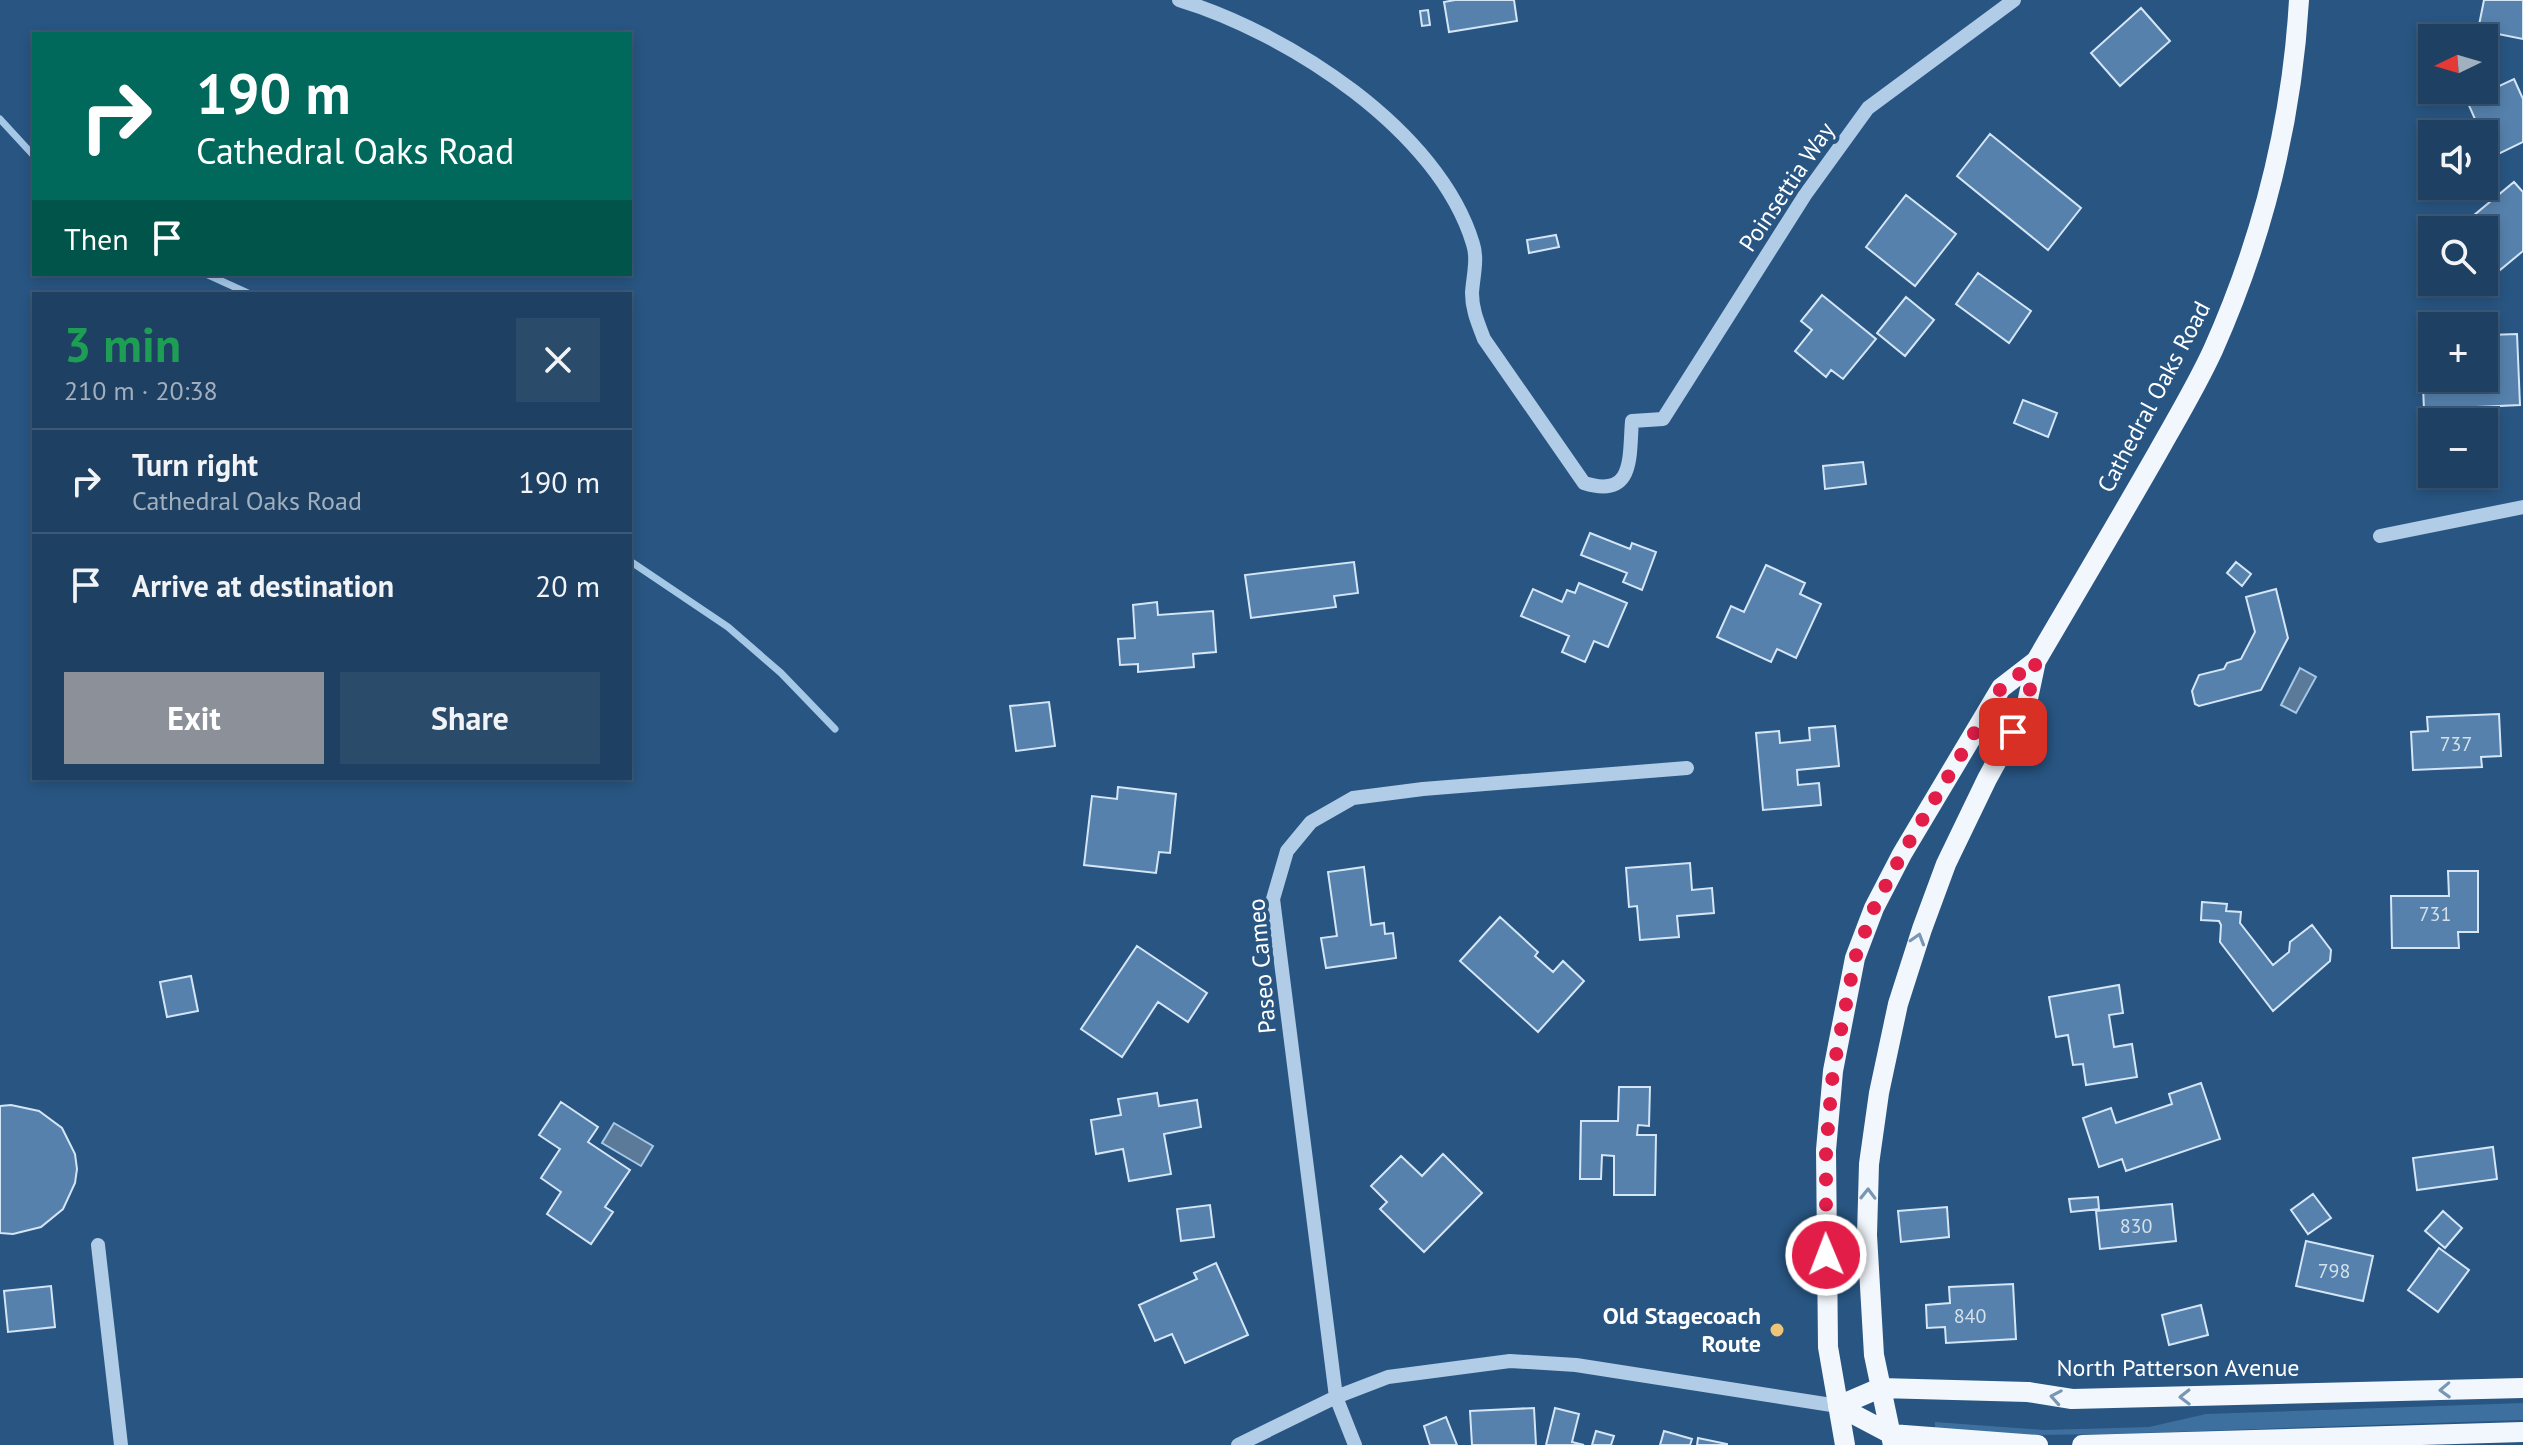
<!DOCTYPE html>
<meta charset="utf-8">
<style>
:root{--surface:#1e4062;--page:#2b4b6b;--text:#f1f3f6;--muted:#a1afbe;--line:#3c5977;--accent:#8c9099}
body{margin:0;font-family:"PT Sans",sans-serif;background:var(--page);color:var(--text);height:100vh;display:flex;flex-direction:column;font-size:30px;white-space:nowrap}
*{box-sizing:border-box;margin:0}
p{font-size:26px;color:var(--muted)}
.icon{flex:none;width:44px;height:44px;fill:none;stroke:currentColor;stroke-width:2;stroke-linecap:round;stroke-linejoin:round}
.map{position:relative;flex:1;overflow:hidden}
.side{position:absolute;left:32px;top:292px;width:600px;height:488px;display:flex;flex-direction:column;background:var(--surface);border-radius:0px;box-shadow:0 4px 12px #0003,0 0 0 2px var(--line)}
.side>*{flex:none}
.top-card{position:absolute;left:32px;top:32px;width:600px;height:244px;border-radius:0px;box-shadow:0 4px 12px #0003,0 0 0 2px var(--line);background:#00695c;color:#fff;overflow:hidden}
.needle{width:52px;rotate:265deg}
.controls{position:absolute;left:2418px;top:24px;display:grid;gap:16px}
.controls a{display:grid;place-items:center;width:80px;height:80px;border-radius:0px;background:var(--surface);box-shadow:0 4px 12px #0003,0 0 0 2px var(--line);font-size:40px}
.pin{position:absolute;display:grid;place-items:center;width:68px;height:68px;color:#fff;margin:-34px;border-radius:16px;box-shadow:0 4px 12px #0006}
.me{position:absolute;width:88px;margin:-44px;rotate:359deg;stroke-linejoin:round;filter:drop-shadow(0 0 6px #0008)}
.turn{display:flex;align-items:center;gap:28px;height:168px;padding:0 32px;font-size:36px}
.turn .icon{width:104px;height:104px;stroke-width:2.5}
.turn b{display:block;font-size:56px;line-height:68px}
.then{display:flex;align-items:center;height:76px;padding:0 32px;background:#0003;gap:16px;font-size:30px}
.round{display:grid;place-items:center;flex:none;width:84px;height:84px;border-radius:0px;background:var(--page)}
.overview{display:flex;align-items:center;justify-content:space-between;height:136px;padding:0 32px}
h1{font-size:48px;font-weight:600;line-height:60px;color:#1e9e55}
.primary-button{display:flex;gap:16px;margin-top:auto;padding:16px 32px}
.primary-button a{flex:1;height:92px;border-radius:0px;background:var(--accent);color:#fff;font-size:32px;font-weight:600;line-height:92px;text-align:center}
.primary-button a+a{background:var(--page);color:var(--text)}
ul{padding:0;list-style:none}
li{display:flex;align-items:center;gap:24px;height:104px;padding:0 32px;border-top:2px solid var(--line)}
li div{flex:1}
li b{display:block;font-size:30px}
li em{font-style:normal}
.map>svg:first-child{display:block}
</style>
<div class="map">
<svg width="2523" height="1445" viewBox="0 0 2523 1445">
<rect width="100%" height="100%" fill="#285582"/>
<path fill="#3d6f9f" d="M2523 1403V1420L2114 1434 2025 1435 1935 1428V1422L2044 1430 2149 1427 2206 1414Z"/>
<path fill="#5b7a99" stroke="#a6c8e7" stroke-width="2" d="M2300 668 2316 677 2296 713 2281 705Z
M614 1123 653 1146 641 1166 602 1143Z"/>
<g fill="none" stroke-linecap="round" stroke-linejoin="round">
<path stroke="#a6c8e7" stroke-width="7" d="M0 119 34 156
M206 274 250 294
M630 561 728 627 781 673 835 729"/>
</g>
<path fill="#5581ac" stroke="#d4e5f5" stroke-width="2" d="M1455 0H1514L1517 21 1449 32 1444 2Z
M2484 0H2523V39L2478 30Z
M2141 8 2170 41 2120 86 2091 53Z
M1428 10 1430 25 1422 26 1420 11Z
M2514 79 2523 99V142L2484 161V134H2465L2462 126 2475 119 2467 101Z
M1990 134 2081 208 2048 250 1957 176Z
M2514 182 2523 192V251L2500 270 2484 251V235L2487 233 2473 216Z
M1906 195 1956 234 1915 286 1866 247Z
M1556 235 1559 247 1529 253 1527 240Z
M1978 273 2031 311 2009 343 1956 304Z
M1822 295 1876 339 1843 379 1831 370 1826 377 1795 351 1812 330 1801 321Z
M1906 297 1934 320 1905 356 1877 333Z
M2517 334 2520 405 2477 407 2478 422H2432V433H2425L2422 363 2432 362V378H2484V376L2491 375 2489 335Z
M2023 400 2057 413 2048 437 2014 423Z
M1863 462 1866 484 1825 489 1823 466Z
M1590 533 1630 549 1632 543 1656 552 1642 590 1623 582 1627 573 1581 555Z
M1354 562 1358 593 1334 596 1336 607 1251 618 1245 575Z
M2236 562 2251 574 2242 586 2227 573Z
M1766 565 1805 583 1800 594 1821 604 1796 658 1777 649 1771 662 1717 637 1731 606 1744 612Z
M1579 583 1627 603 1608 647 1594 641 1585 662 1562 652 1569 636 1521 616 1533 589 1562 602 1567 590 1575 593Z
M2276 589 2288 638 2261 690 2199 706 2195 704 2192 691 2199 675 2224 669 2227 663 2241 659 2255 632 2246 597Z
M1157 602 1158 615 1213 611 1216 652 1193 654 1194 667 1138 672V664L1120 665 1118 639 1135 638 1133 605Z
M1049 702 1055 746 1016 751 1010 706Z
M2499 714 2501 756 2481 757 2482 767 2413 770 2411 732 2428 731 2427 717Z
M1835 726 1839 766 1797 770 1798 785 1819 783 1821 805 1763 810 1756 733 1779 731 1780 743 1810 740 1809 728Z
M1118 787 1176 794 1170 853 1159 852 1156 873 1084 865 1092 796 1117 799Z
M1690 863 1692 890 1712 888 1714 913 1677 916 1679 937 1640 940 1637 906 1629 907 1626 868Z
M1364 867 1371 925 1384 923 1385 934 1393 933 1396 958 1326 968 1321 938 1337 936 1328 872Z
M2448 871H2478V932H2458L2459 948H2392L2391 896H2449Z
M2202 902 2227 904 2226 911 2241 912 2240 923 2273 965 2289 952 2290 942 2312 925 2331 950 2330 961 2273 1011 2220 942 2221 925 2219 921 2201 920Z
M1500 917 1538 952 1535 956 1553 972 1563 961 1584 981 1538 1032 1460 961Z
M1137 946 1207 993 1188 1022 1158 1002 1122 1057 1081 1029Z
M191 976 198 1011 167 1017 160 982Z
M2119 985 2123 1013 2109 1015 2114 1047 2132 1044 2137 1077 2086 1085 2083 1064 2073 1065 2068 1035 2056 1037 2049 997Z
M2201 1083 2220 1139 2126 1171 2122 1159 2099 1167 2083 1118 2111 1108 2116 1123 2172 1104 2169 1094Z
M1619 1087H1650L1649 1126 1638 1125 1637 1135H1656L1655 1195H1614V1156L1602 1155 1601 1179H1580L1581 1121H1618Z
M1157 1093 1159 1106 1197 1100 1201 1127 1164 1134 1171 1174 1129 1181 1123 1149 1096 1154 1091 1120 1121 1115 1118 1099Z
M561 1102 598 1127 588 1142 630 1170 605 1207 613 1212 591 1244 547 1214 561 1192 541 1178 560 1149 539 1135Z
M11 1105 39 1111 62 1128 75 1154 77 1169 75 1183 63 1209 41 1227 13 1234 0 1233V1106Z
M2493 1147 2497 1179 2417 1190 2413 1158Z
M1443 1154 1482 1193 1424 1252 1380 1209 1387 1202 1371 1186 1401 1156 1422 1176Z
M2313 1194 2331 1218 2308 1234 2291 1210Z
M2098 1197 2099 1209 2071 1212 2069 1199Z
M2172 1204 2176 1241 2100 1249 2096 1211Z
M1210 1205 1214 1237 1181 1241 1177 1209Z
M1947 1207 1949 1237 1901 1242 1898 1211Z
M2443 1211 2462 1228 2445 1248 2425 1231Z
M2306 1241 2373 1256 2363 1301 2296 1286Z
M2439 1248 2469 1270 2438 1312 2408 1290Z
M1216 1263 1248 1335 1185 1363 1172 1334 1155 1341 1139 1305 1197 1279 1194 1273Z
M2013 1284 2016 1339 1946 1343 1945 1327 1927 1328 1926 1305 1950 1303 1949 1287Z
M51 1286 55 1327 8 1332 4 1291Z
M2201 1305 2208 1335 2169 1345 2162 1315Z
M1534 1408 1536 1445H1472L1470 1411Z
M1555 1408 1579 1414 1572 1442 1584 1445H1546Z
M1446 1417 1457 1445H1430L1424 1426Z
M1596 1431 1614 1436 1611 1445H1592Z
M1664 1431 1692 1439 1690 1445H1660Z
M1698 1438 1727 1444V1445H1697Z"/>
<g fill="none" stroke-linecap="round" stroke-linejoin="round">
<path stroke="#b1cce6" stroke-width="14" d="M1179 0C1288 33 1439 130 1473 244 1478 259 1473 277 1472 293 1472 310 1478 323 1484 339L1584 483C1635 499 1629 457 1632 421L1663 419 1805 195 1868 108 2014 0
M2380 536 2523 507
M98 1245 121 1445
M1238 1445 1336 1397 1388 1377 1510 1361 1576 1365 1838 1406
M1355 1445 1336 1397 1273 899 1287 851 1311 822 1353 798 1423 789 1687 768"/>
<path stroke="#f2f7fd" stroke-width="20" d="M1838 1406 1880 1388 2028 1392 2072 1399 2523 1388
M1838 1406 1891 1434 2038 1445
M1845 1445 1828 1347 1826 1150 1833 1071 1855 958 1874 908 1902 854 2001 688 2036 661
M1893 1445 1874 1355 1867 1235 1869 1164 1879 1093 1898 1004 1922 929 1946 864 1987 779 2026 708 2036 661C2077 591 2118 522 2158 452 2177 418 2197 385 2213 350 2263 238 2292 123 2299 0
M2082 1445 2523 1432"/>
</g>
<defs><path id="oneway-chevron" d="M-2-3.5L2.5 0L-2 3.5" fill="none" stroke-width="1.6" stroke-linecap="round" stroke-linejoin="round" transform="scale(2)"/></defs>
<g stroke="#7996b3">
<use href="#oneway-chevron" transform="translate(1918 939) rotate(-73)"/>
<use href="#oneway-chevron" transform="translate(1868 1194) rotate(-89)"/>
<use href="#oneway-chevron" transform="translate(2445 1390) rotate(178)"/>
<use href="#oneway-chevron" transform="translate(2056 1397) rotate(-170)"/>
<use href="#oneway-chevron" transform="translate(2185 1397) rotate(179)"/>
</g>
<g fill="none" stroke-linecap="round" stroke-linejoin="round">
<path stroke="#e11d48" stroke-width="14" stroke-dasharray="0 25.2" d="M1826 1255V1150L1833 1071 1855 958 1874 908 1902 854 2001 688 2036 661 2026 708 2013 732"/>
</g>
<circle fill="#eec578" stroke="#285582" stroke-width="3" cx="1777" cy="1330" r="8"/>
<g text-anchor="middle" stroke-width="8" stroke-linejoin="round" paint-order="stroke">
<g font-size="20" fill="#d4e0ea">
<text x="2456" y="751">737</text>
<text x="2435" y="921">731</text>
<text x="2136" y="1233">830</text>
<text x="2334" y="1278">798</text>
<text x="1970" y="1323">840</text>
</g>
<g font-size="24" fill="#fff" stroke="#285582">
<text transform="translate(1787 187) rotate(-56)" y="8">Poinsettia Way</text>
<text transform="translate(2154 397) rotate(-62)" y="8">Cathedral Oaks Road</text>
<text transform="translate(1262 966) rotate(-95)" y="8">Paseo Cameo</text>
<text x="2178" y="1376">North Patterson Avenue</text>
</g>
<g font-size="24" font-weight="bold" fill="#fff" stroke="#285582" text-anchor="end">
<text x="1761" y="1324">Old Stagecoach<tspan x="1761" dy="28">Route</tspan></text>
</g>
</g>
</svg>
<div class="controls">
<a><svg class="needle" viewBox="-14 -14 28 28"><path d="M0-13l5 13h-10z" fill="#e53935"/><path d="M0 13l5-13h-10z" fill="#a1afbe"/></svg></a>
<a><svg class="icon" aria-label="sound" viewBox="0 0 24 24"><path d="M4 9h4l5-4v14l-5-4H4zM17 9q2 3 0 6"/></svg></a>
<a><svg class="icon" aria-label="search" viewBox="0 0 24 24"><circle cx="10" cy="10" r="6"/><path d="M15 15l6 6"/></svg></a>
<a>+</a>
<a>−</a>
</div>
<div class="pin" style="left:2013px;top:732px;background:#d93025"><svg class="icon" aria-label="arrive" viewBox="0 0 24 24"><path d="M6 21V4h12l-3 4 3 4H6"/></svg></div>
<svg class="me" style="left:1826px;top:1255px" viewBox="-20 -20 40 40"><circle r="17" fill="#e11d48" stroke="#fff" stroke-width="3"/><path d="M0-11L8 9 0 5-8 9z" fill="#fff"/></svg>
<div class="top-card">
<div class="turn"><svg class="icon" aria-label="right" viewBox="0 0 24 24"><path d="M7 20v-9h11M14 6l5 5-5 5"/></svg><div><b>190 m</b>Cathedral Oaks Road</div></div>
<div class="then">Then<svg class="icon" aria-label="arrive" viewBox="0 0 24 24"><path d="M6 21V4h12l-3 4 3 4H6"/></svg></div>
</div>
<section class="side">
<div class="overview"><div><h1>3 min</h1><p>210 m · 20:38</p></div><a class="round"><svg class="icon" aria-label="close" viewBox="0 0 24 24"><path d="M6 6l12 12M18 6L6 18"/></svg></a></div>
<ul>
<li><svg class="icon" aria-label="right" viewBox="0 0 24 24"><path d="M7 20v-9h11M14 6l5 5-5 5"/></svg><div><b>Turn right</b><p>Cathedral Oaks Road</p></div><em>190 m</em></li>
<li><svg class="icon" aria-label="arrive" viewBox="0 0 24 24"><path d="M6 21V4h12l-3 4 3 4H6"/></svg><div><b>Arrive at destination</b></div><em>20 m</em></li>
</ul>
<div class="primary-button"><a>Exit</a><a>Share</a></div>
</section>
</div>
